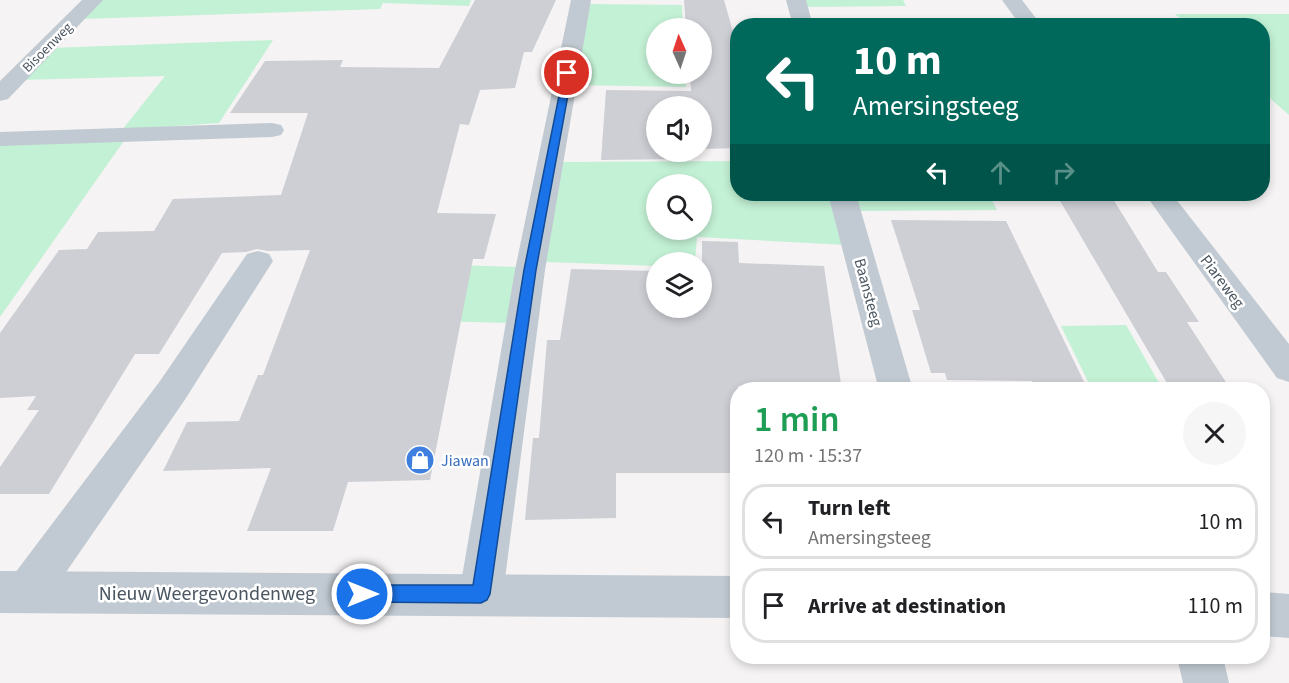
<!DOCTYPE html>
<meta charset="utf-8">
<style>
:root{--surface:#fff;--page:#f6f6f6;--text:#202124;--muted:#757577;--line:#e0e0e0}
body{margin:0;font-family:"Source Sans 3",sans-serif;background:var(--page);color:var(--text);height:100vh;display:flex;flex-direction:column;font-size:22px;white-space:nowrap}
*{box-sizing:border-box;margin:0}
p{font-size:20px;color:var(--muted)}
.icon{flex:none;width:33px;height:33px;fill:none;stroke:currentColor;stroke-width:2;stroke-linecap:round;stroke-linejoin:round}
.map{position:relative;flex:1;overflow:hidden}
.drawer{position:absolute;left:730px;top:382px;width:540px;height:282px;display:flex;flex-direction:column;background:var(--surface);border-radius:24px;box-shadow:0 3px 9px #0003}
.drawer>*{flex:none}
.top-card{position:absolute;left:730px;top:18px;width:540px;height:183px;border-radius:24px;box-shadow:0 3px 9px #0003;background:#00695c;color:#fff;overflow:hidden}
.needle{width:39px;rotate:357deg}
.tools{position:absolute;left:646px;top:18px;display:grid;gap:12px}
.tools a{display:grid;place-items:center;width:66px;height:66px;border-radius:50%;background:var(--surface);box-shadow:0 3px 9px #0003;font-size:30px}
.pin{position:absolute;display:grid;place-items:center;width:51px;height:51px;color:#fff;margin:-26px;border:3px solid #fff;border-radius:50%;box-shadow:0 2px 6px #0007}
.me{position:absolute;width:66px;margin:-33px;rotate:90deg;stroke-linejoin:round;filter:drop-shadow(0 0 4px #0008)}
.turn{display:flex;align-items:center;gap:21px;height:126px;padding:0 24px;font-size:27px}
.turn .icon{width:78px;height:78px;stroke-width:2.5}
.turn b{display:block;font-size:42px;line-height:51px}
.lanes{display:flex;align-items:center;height:57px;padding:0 24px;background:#0003;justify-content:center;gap:30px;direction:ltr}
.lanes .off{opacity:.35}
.round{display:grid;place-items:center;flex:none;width:63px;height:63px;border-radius:32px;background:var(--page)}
.head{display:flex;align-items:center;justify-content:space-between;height:102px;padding:0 24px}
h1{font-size:36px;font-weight:600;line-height:45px;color:#1e9e55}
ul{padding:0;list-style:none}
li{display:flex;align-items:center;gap:18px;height:75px;margin:0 12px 9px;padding:0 12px;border:3px solid var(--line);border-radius:24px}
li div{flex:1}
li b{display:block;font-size:22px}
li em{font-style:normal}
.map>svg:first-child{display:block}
</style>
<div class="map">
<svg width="1289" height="683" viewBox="0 0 1289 683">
<rect width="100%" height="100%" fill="#f5f3f3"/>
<path fill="#c3f1d5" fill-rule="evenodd" d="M101 0H471L469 6 383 3 380 9 81 19Z
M805 0H903L906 6 806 7Z
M589 4 682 5 683 28H657V74H685L686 87 574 85Z
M1175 14H1289V115L1263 92V26L1188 25Z
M273 40 219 123 122 130 165 76 20 80 51 48Z
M126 138 0 317V141Z
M738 161V194H832L846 245 697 237 695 262H657V266L546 262 560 162ZM657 184H702V230H657Z
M854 194H989L997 210 858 211Z
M360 262 517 267 508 323 340 318Z
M1126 325 1163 390H1092L1061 326Z"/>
<path fill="#cdcfd5" d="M475 0H556L532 52H524L515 88 480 90 469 125 460 124 437 213 496 214 484 259H473L430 480 348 482 333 531H247L271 468 163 471 187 422 239 421 258 375H263L310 250 268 251 257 249 246 252 222 253 159 354H135L49 494H0V467L39 410H27L36 396 0 398V333L59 250 87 249 98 232 154 231 173 199 281 195 308 113H230L265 61 343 60 340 67 439 68Z
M684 0H724L738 49V148L702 149V106H657V152H683L684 159 601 160 606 90 691 91 690 74H702V28H686Z
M1056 194H1110L1158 272H1166L1199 322H1187L1231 390H1171Z
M891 220 1006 221 1088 390 1036 389 1032 381 947 380 945 373H931L912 310H920Z
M702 241 738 242 739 263 824 266 841 384 738 386V473H616V518L525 520 533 438H539L547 340H560L571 269 657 271V308H702Z"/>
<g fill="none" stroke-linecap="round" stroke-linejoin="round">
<path fill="#c1cad2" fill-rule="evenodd" d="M82 0H103L8 99 0 101V81Z
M571 0H591L545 270 503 594 496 609 481 615 466 609 459 594 515 270Z
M786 0H806L813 26H793Z
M1002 0H1022L1042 26H1021Z
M272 123 281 125 284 130 281 135 272 137 0 146V132Z
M828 194H856L913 390H879Z
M1145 194H1172L1289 344V382L1277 378Z
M258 251 269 254 273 261 184 401 42 607 27 613 12 607 6 592 12 577 160 381 247 254Z
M1177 657H1223L1229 683H1183Z"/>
<path fill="#c1cad2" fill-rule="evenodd" d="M0 571 738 576V618L0 613Z
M1263 592 1289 594V638L1263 636Z"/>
</g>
<path fill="#1a73e8" stroke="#114b97" stroke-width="1.5" d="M564 71 572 73 536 270 490 594 487 600 481 603 362 602 355 600 353 594 355 588 362 585H473L524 270Z"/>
<defs>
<g id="shop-disc" transform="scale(1.5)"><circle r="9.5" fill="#3f7fe0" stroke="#fff"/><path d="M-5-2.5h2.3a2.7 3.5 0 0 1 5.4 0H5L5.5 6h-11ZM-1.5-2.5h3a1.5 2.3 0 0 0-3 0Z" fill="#fff"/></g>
</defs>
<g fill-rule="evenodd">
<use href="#shop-disc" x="420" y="460"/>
</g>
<g text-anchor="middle" stroke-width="5" stroke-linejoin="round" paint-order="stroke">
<g font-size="14" fill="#4a5661" stroke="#fff">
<text transform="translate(47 47) rotate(-45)" y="5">Bisoenweg</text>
</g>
<g font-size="16" fill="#4a5661" stroke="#fff">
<text transform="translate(1223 281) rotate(53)" y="6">Piareweg</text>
<text transform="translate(869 292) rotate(75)" y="6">Baansteeg</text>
</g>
<g font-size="16" fill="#366cbe" stroke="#fff" text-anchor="start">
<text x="441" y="466">Jiawan</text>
</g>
<g font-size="20" fill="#4a5661" stroke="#fff">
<text x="207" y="600">Nieuw Weergevondenweg</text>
</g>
</g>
</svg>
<div class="tools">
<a><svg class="needle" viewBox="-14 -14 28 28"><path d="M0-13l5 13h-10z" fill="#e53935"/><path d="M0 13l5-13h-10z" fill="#757577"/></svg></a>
<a><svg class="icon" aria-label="sound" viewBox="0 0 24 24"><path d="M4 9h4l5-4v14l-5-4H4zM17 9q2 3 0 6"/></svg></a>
<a><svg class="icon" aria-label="search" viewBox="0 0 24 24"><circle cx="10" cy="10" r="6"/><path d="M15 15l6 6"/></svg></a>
<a><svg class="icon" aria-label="layers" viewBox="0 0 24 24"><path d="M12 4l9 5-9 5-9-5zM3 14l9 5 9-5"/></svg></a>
</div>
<div class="pin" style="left:567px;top:73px;background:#d93025"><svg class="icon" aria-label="arrive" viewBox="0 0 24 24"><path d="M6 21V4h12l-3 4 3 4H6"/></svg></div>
<svg class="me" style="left:362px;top:594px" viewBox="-20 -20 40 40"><circle r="17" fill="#1a73e8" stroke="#fff" stroke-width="3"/><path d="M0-11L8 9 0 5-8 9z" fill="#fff"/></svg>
<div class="top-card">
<div class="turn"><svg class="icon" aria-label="left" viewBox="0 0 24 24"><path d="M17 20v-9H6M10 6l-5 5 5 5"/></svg><div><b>10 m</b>Amersingsteeg</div></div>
<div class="lanes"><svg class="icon" aria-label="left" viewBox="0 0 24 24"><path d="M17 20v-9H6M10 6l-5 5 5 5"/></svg><svg class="icon off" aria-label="ahead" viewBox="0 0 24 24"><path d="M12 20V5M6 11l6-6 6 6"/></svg><svg class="icon off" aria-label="right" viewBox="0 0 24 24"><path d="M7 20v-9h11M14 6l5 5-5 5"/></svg></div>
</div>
<section class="drawer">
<div class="head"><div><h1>1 min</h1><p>120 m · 15:37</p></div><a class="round"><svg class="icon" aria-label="close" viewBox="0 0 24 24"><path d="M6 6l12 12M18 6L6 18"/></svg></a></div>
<ul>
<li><svg class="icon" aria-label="left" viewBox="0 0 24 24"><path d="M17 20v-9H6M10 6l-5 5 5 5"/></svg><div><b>Turn left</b><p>Amersingsteeg</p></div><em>10 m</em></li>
<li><svg class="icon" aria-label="arrive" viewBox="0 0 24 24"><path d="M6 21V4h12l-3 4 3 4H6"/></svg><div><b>Arrive at destination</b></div><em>110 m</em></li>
</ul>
</section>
</div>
